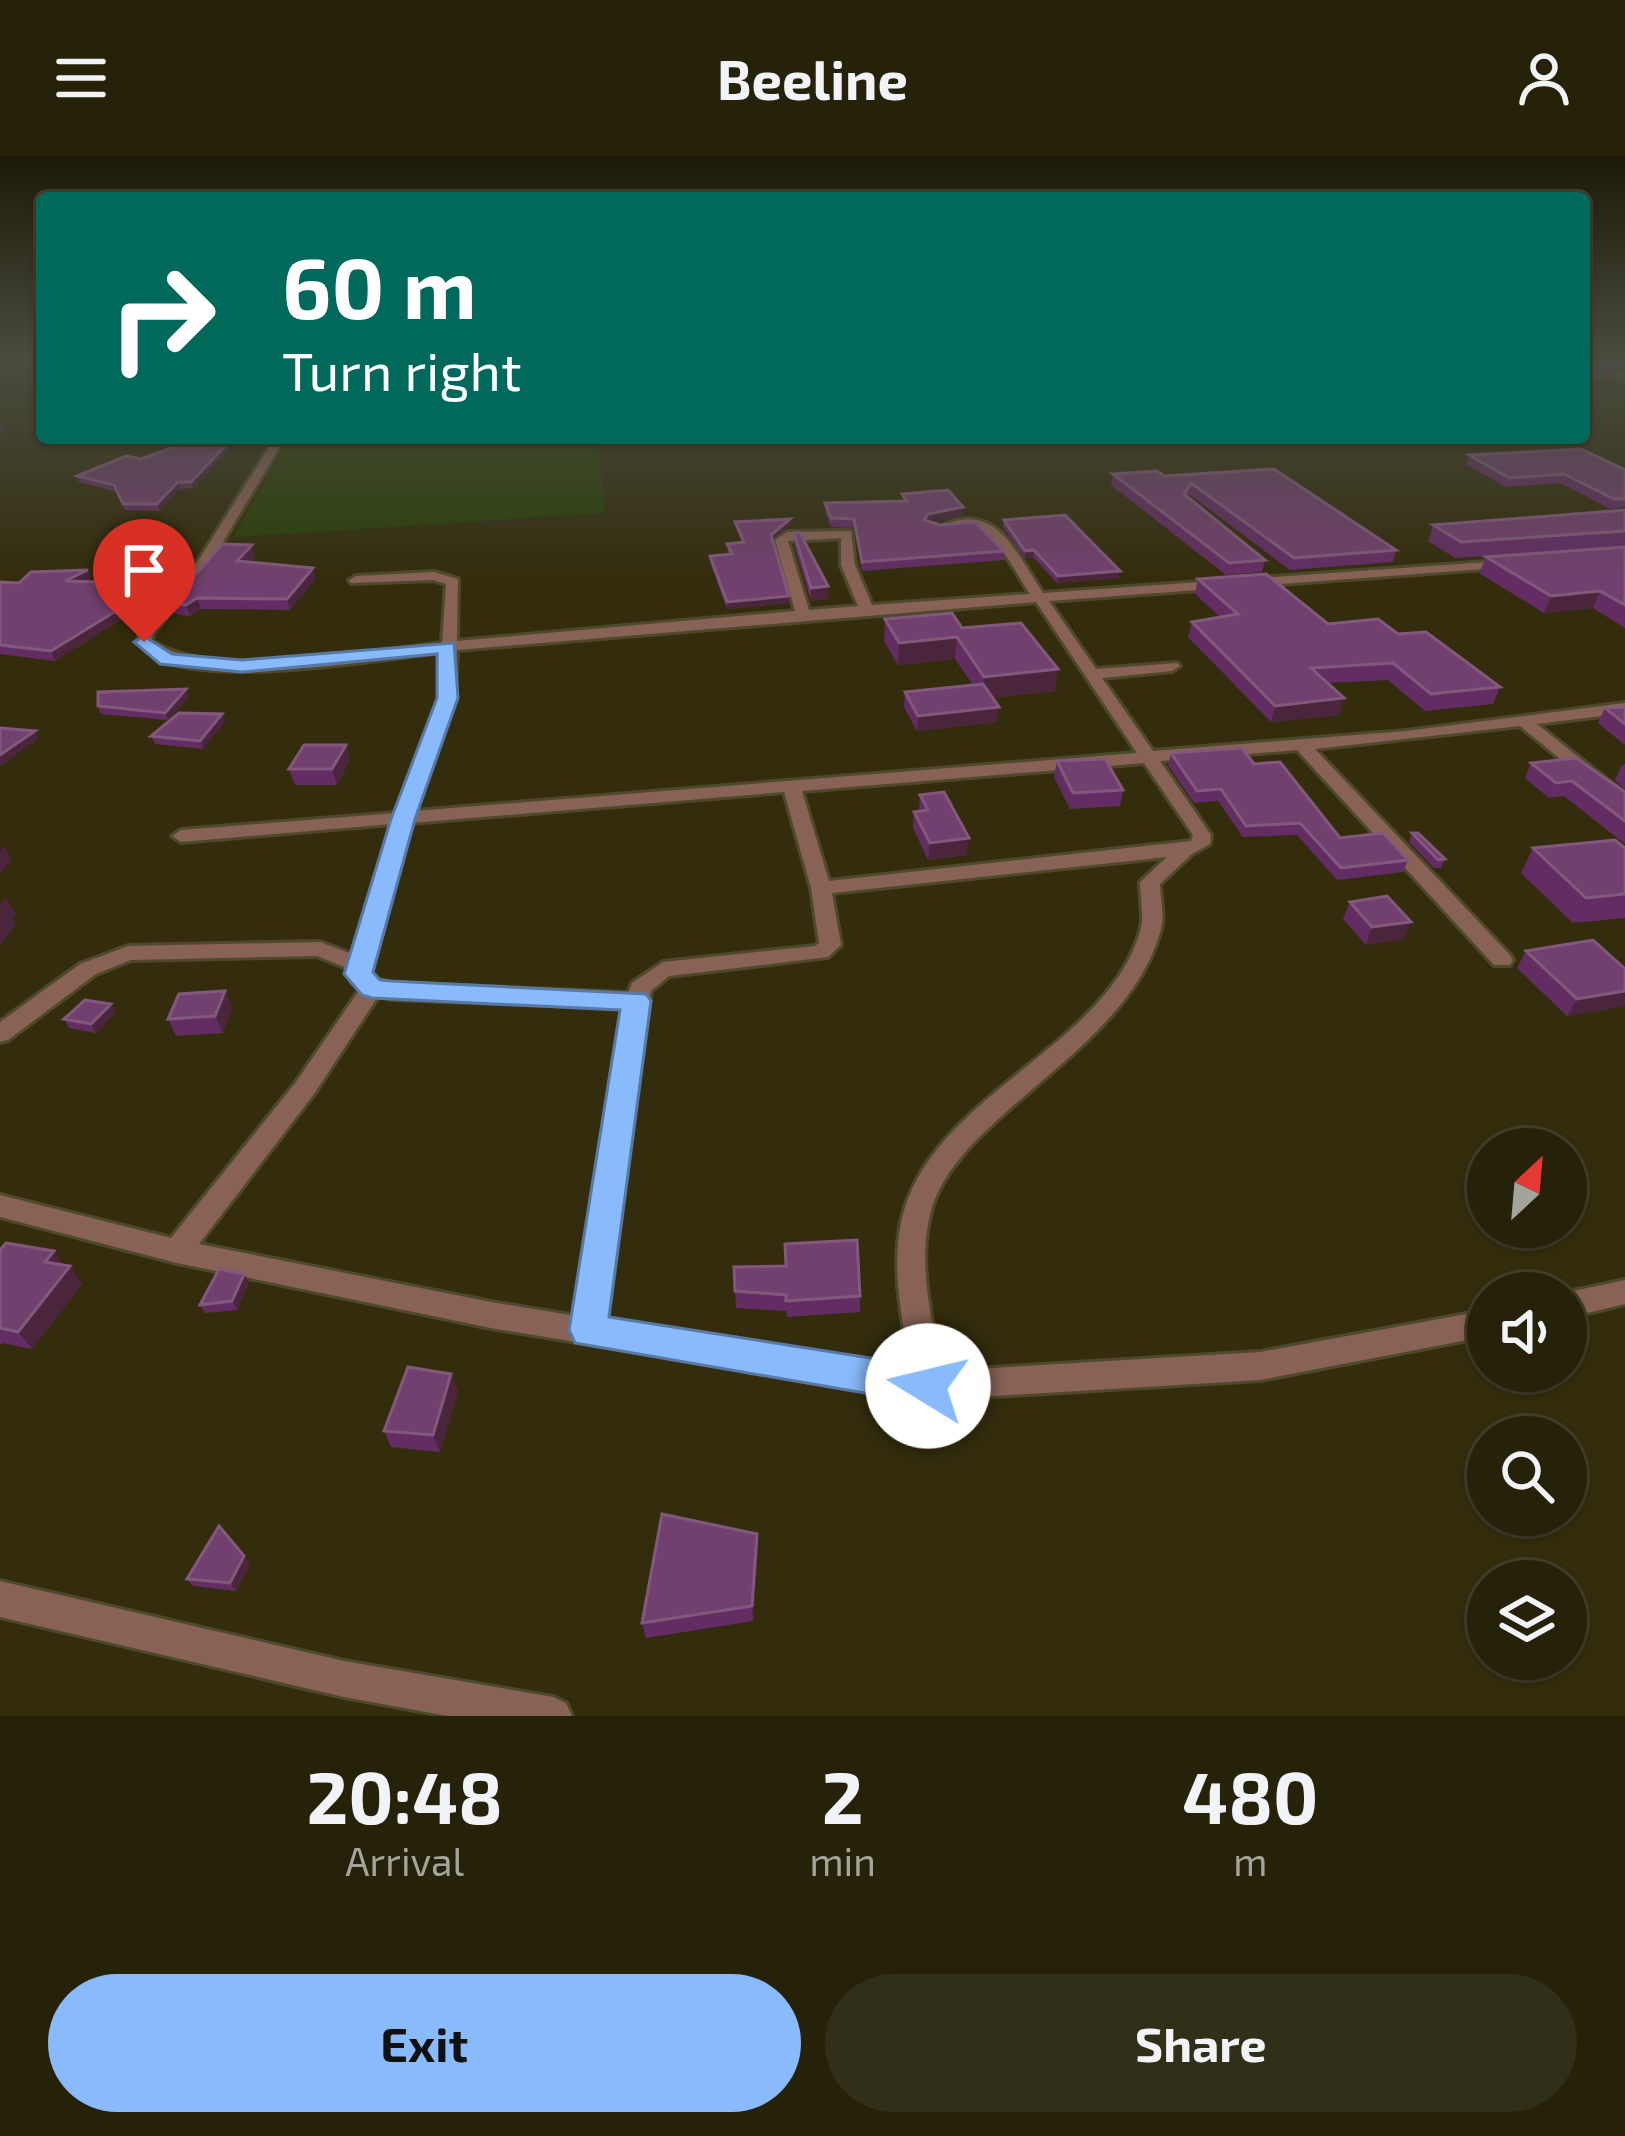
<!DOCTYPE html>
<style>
:root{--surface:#26220a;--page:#322f18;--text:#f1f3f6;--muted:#a4a49c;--line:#423f2b;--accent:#88bafc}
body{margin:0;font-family:"Exo 2",sans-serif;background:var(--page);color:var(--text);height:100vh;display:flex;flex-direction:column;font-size:45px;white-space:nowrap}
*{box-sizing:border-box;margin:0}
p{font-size:39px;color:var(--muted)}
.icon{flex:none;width:66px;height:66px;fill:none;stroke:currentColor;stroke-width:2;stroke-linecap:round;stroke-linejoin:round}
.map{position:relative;height:1560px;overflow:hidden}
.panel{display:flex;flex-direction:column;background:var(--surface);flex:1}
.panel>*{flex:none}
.hud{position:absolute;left:36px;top:36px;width:1554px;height:252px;border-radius:12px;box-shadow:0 3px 9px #0004,0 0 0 3px var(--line);background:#00695c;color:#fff;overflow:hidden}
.needle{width:78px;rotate:26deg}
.buttons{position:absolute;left:1467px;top:972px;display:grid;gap:24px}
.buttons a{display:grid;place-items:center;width:120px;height:120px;border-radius:50%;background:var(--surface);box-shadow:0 3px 9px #0004,0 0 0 3px var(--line);font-size:60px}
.pin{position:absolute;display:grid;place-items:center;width:102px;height:102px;color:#fff;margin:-123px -51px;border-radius:50% 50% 50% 0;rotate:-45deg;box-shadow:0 0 12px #0007}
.pin .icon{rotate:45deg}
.me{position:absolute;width:132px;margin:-66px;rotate:279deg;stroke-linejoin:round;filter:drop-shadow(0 0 9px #0008)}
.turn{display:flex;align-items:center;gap:42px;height:252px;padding:0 48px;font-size:54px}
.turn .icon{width:156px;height:156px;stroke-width:2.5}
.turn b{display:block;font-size:84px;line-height:102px}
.eta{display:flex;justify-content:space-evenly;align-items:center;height:204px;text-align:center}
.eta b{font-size:72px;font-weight:700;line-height:84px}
.primary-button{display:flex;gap:24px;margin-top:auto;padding:24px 48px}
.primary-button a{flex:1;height:138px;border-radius:72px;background:var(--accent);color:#111;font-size:48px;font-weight:700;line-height:138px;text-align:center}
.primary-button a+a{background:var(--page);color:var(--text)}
header{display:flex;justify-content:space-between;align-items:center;height:156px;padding:0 48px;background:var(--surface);font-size:54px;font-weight:700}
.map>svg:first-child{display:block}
</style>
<header><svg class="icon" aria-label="menu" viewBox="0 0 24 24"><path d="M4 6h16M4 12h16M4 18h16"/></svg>Beeline<svg class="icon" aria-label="person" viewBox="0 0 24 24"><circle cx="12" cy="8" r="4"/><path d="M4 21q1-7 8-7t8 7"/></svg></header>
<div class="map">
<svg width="1625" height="1560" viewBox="0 0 1625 1560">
<rect width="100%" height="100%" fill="#332d0d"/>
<path fill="#2a3f08" d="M290 282H598L605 357 233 381Z"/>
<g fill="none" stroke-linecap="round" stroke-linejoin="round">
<g stroke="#4f492b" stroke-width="6">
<path id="minor" d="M1584 204H1594L1625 217V223Z
M275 282H285L212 404 153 478 152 485C211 526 370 496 442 487L446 428 433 424 351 427 349 424 356 420 434 416 458 423 457 485 795 455 775 384 787 376 851 375 855 409 872 449 1030 438C1019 422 997 379 981 373 968 368 954 375 942 370 997 344 1017 399 1043 437L1516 404 1518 407 1511 411 1049 445 1096 513 1177 507 1180 510 1172 515 1102 522 1153 595 1406 575 1625 547V557L1537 568 1625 638V652L1619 651 1520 570 1315 593 1510 799 1513 804 1510 809H1494L1297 594 1160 605 1211 679 1210 688 1192 698 1160 728C1160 742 1165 759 1161 773 1138 859 1050 913 990 971 966 993 941 1021 932 1052 916 1105 932 1163 941 1215L1260 1196 1488 1154V1180L1260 1224 928 1244 491 1172 177 1107 0 1061V1039L171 1082 296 926 360 833 352 827 349 813 317 800 131 804 96 818 8 884 0 886V866L80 808 128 790 320 786 352 798 392 668 181 686 172 680 181 674 396 657 439 542 442 496C372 504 222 530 159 503 151 500 143 492 137 486L141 474 200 402ZM841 382V409L858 450 809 454 788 385ZM1036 446 1137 597 415 655 455 542 457 494ZM1144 607 1193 679 1191 685 829 725 802 635ZM784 636 811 732 819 787 815 790 663 806 632 827 628 837 391 827 373 822 370 809 411 667ZM1167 701 1140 726C1140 741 1144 758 1141 772 1109 893 927 939 901 1067 891 1115 903 1165 910 1213L604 1164 651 835 669 820 828 801 841 789 832 737ZM379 839 391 843 626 852 576 1160 491 1146 199 1088 314 938Z
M1625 1124V1148L1566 1162 1564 1137Z
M0 1425 344 1505 553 1541 566 1547 572 1560H448L344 1541 0 1461Z"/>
</g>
<use href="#minor" fill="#886355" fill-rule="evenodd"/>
</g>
<path fill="#632d63" d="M1584 204H1625V212L1620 211 1615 223 1584 224Z
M234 288 193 332 180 333 159 355 125 354 116 336 79 326 77 320 141 303Z
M1469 299 1625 314V351L1610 353 1560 327 1506 331 1466 308Z
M1274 313 1396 394 1393 406 1290 414 1189 338 1187 340 1265 404 1262 416 1226 419 1111 329 1113 318 1164 320Z
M902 338 962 360 930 366 1004 395V404L862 415 854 372 831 371 825 355V347L901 346Z
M1625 354V472L1593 452 1544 457 1479 417 1486 401 1587 393 1455 402 1428 385 1433 369Z
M1004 364 1119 422 1057 427 1033 401 1025 402 1003 371Z
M735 366 790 369 772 384 789 447 727 453 710 406V400L729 398 727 388 742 386 736 372Z
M794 377 828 443 811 445 794 389Z
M255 400 249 406 316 423 290 454 201 453 190 460 175 458 171 447Z
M88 414 91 422 85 426 166 437 151 454 137 453 55 505 0 498V426L19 427Z
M1198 423 1328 468 1398 478 1500 531 1493 548 1425 555 1388 524 1328 527 1344 542 1339 559 1271 566 1188 481 1192 466 1220 461 1195 438Z
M885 463 962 472 1055 535 992 542 997 566 917 575 904 551 905 536 973 529 955 503 898 509 884 485Z
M186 533 189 541 168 564 101 558 98 550Z
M1625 551V589L1598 567 1605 552Z
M222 558 225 566 203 593 155 588 151 580Z
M1171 597 1254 608 1340 682 1408 704 1403 716 1337 724 1297 679 1243 681 1218 645 1194 647 1168 609Z
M350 604 337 629H295L289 613Z
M1057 605 1123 634 1120 650 1070 653 1054 621Z
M1531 607 1625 636V688L1564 640 1549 642 1525 622Z
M1625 608V634L1615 624 1622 609Z
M920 639 967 699 928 704 913 672 914 656 919 655Z
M1412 677 1445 703 1441 712H1434L1409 686Z
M1533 692H1625V762L1573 767 1521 717Z
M1350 746 1411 766 1404 783 1366 789 1343 763Z
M1526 795 1625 813V850L1567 860 1517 812Z
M225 835 232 853 223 877 176 880 168 863Z
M111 848 115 857 96 877 69 872 64 863Z
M0 1094 64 1109 82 1128 32 1193 2 1187 0 1190Z
M734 1111 860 1140V1156L787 1161 786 1155 736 1152Z
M249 1126 237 1154 205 1157 200 1149Z
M458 1235 440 1296 391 1291 384 1275Z
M758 1394 753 1465 646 1482 642 1467Z
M250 1408 236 1435 193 1430 187 1423Z"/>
<path fill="#4a253c" d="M2 265 6 275 0 279V266Z
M233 282 234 288 193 332 191 326Z
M178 326 180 333 159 355 157 348Z
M963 351 962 360 927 367 924 364 928 358Z
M790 363V369L771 385V379Z
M252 389 255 400 241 416 237 405Z
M1034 394 1033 401 1025 402V395Z
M313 412 316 423 290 454 287 443Z
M88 414 91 422 68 434 65 425Z
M1120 415 1119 422 1057 427 1058 420Z
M162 428 166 437 151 454 148 446Z
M828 430V443L811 445V432Z
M1600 435 1593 452 1544 457 1551 440Z
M789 440V447L727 453V446Z
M197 442 201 453 190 460 186 449Z
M134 444 137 453 55 505 51 495Z
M957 481 955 503 898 509 899 487Z
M1058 513 1055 535 982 543 984 521Z
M186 533 189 541 168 564 165 557Z
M1344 542 1339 559 1271 566 1275 550Z
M999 551 997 566 917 575 918 560Z
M222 558 225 566 203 593 200 585Z
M35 575 38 583 0 610V599Z
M346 589 350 604 337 629 332 613Z
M969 682 967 699 928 704 930 687Z
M4 690 12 704 0 718V695Z
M6 741 16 758 12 763 16 769 0 790V749Z
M1411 766 1404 783 1366 789 1372 771Z
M225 835 232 853 223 877 215 860Z
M1625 835V850L1567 860 1577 843Z
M111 848 115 857 96 877 91 868Z
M54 1095 66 1113 45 1106Z
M70 1110 82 1128 32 1193 18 1176Z
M244 1118 249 1126 237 1154 232 1145Z
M451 1218 458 1235 440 1296 433 1279Z
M757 1378 758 1394 753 1465 752 1450Z
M244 1400 250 1408 236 1435 230 1427Z"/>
<path fill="#71406e" stroke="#82587c" stroke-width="3" d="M1584 204H1619L1622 206 1584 207Z
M199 282H233L191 326H178L157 348H123L114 329 77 320 126 300 141 303Z
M1581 293 1625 314V343H1614L1564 318 1509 322 1469 299Z
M1274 313 1396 394 1294 402 1191 327 1184 338 1265 404 1229 407 1113 318 1157 315 1164 320Z
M948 334 963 351 928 358 924 364 940 369 975 366 1004 395 862 406 854 363 831 362 825 347 907 345 902 338Z
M1625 354V375L1461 386 1433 369Z
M1065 359 1120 415 1058 420 1034 394 1025 395 1004 364Z
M790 363 771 379 789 440 727 446 710 400 732 398 727 388 744 386 735 366Z
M794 377H800L828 430 811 432Z
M222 388 252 389 237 405 313 412 287 443 197 442 186 449 171 447Z
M1625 391V449L1600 435 1551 440 1486 401Z
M88 414 65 425 162 428 148 446 134 444 51 495 0 489V426L19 427 31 416Z
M1266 418 1328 468 1378 463 1398 478 1426 476 1500 531 1431 538 1393 507 1311 512 1344 542 1275 550 1192 466 1238 458 1198 423Z
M952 457 962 472 1021 467 1058 513 984 521 957 481 899 487 885 463Z
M983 528 999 551 918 560 905 536Z
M186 533 165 557 98 550V536Z
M1625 551V568L1605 552Z
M179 557 222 558 200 585 151 580Z
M0 572 35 575 0 599Z
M304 589H346L332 613H289Z
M1242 592 1254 608 1280 606 1340 682 1383 677 1408 704 1341 712 1300 667 1246 670 1221 633 1197 635 1171 597Z
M1576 602 1625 636V665L1572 625 1556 627 1531 607Z
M1105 603 1123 634 1073 637 1057 605Z
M944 636 969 682 930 687 914 656 928 654 920 639Z
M1412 677H1418L1445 703 1438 704Z
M1615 684 1625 692V738L1586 742 1533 692Z
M1387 740 1411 766 1372 771 1350 746Z
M1593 784 1625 813V835L1577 843 1526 795Z
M225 835 215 860 168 863 179 838Z
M85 844 111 848 91 868 64 863Z
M857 1084 860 1140 786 1145V1139L735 1135 734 1111 786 1110 785 1088Z
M6 1087 54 1095 45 1106 70 1110 18 1176 0 1172V1094Z
M219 1113 244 1118 232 1145 200 1149Z
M408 1211 451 1218 433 1279 384 1275Z
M662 1358 757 1378 752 1450 642 1467Z
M219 1370 244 1400 230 1427 187 1423Z"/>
<linearGradient id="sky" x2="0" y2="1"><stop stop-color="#1c1907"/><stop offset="0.48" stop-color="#4a4c40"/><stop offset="1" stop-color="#4a4c40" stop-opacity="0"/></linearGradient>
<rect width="1625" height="423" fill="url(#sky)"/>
<path fill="#88bafc" stroke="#5879a4" stroke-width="3" d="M144 480 172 498 242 504 454 487 458 542 415 663 373 816 380 824 391 825 646 838 651 845 609 1161 928 1211 942 1217 948 1230 942 1243 928 1248 575 1187 569 1174 620 854 372 842 362 839 344 818 391 663 437 542V498L242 516 160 508 134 486Z"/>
</svg>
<div class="buttons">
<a><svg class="needle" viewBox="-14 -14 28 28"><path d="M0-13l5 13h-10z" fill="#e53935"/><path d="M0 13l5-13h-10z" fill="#a4a49c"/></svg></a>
<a><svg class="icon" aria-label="sound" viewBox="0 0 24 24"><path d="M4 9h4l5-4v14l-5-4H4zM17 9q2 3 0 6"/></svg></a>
<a><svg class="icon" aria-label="search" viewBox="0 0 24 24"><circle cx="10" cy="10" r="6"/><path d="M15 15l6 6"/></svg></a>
<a><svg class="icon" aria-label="layers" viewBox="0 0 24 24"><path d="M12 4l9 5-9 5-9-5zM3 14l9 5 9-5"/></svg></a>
</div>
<div class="pin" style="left:144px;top:486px;background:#d93025"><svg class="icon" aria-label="arrive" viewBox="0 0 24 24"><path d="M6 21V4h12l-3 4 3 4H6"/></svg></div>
<svg class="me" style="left:928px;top:1230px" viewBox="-20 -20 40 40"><circle r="19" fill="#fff"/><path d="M0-13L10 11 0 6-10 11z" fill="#88bafc"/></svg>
<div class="hud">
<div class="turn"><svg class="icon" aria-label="right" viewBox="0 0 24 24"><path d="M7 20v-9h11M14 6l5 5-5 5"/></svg><div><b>60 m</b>Turn right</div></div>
</div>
</div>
<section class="panel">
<div class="eta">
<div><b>20:48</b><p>Arrival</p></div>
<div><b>2</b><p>min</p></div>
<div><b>480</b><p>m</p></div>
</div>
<div class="primary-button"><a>Exit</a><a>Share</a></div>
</section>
